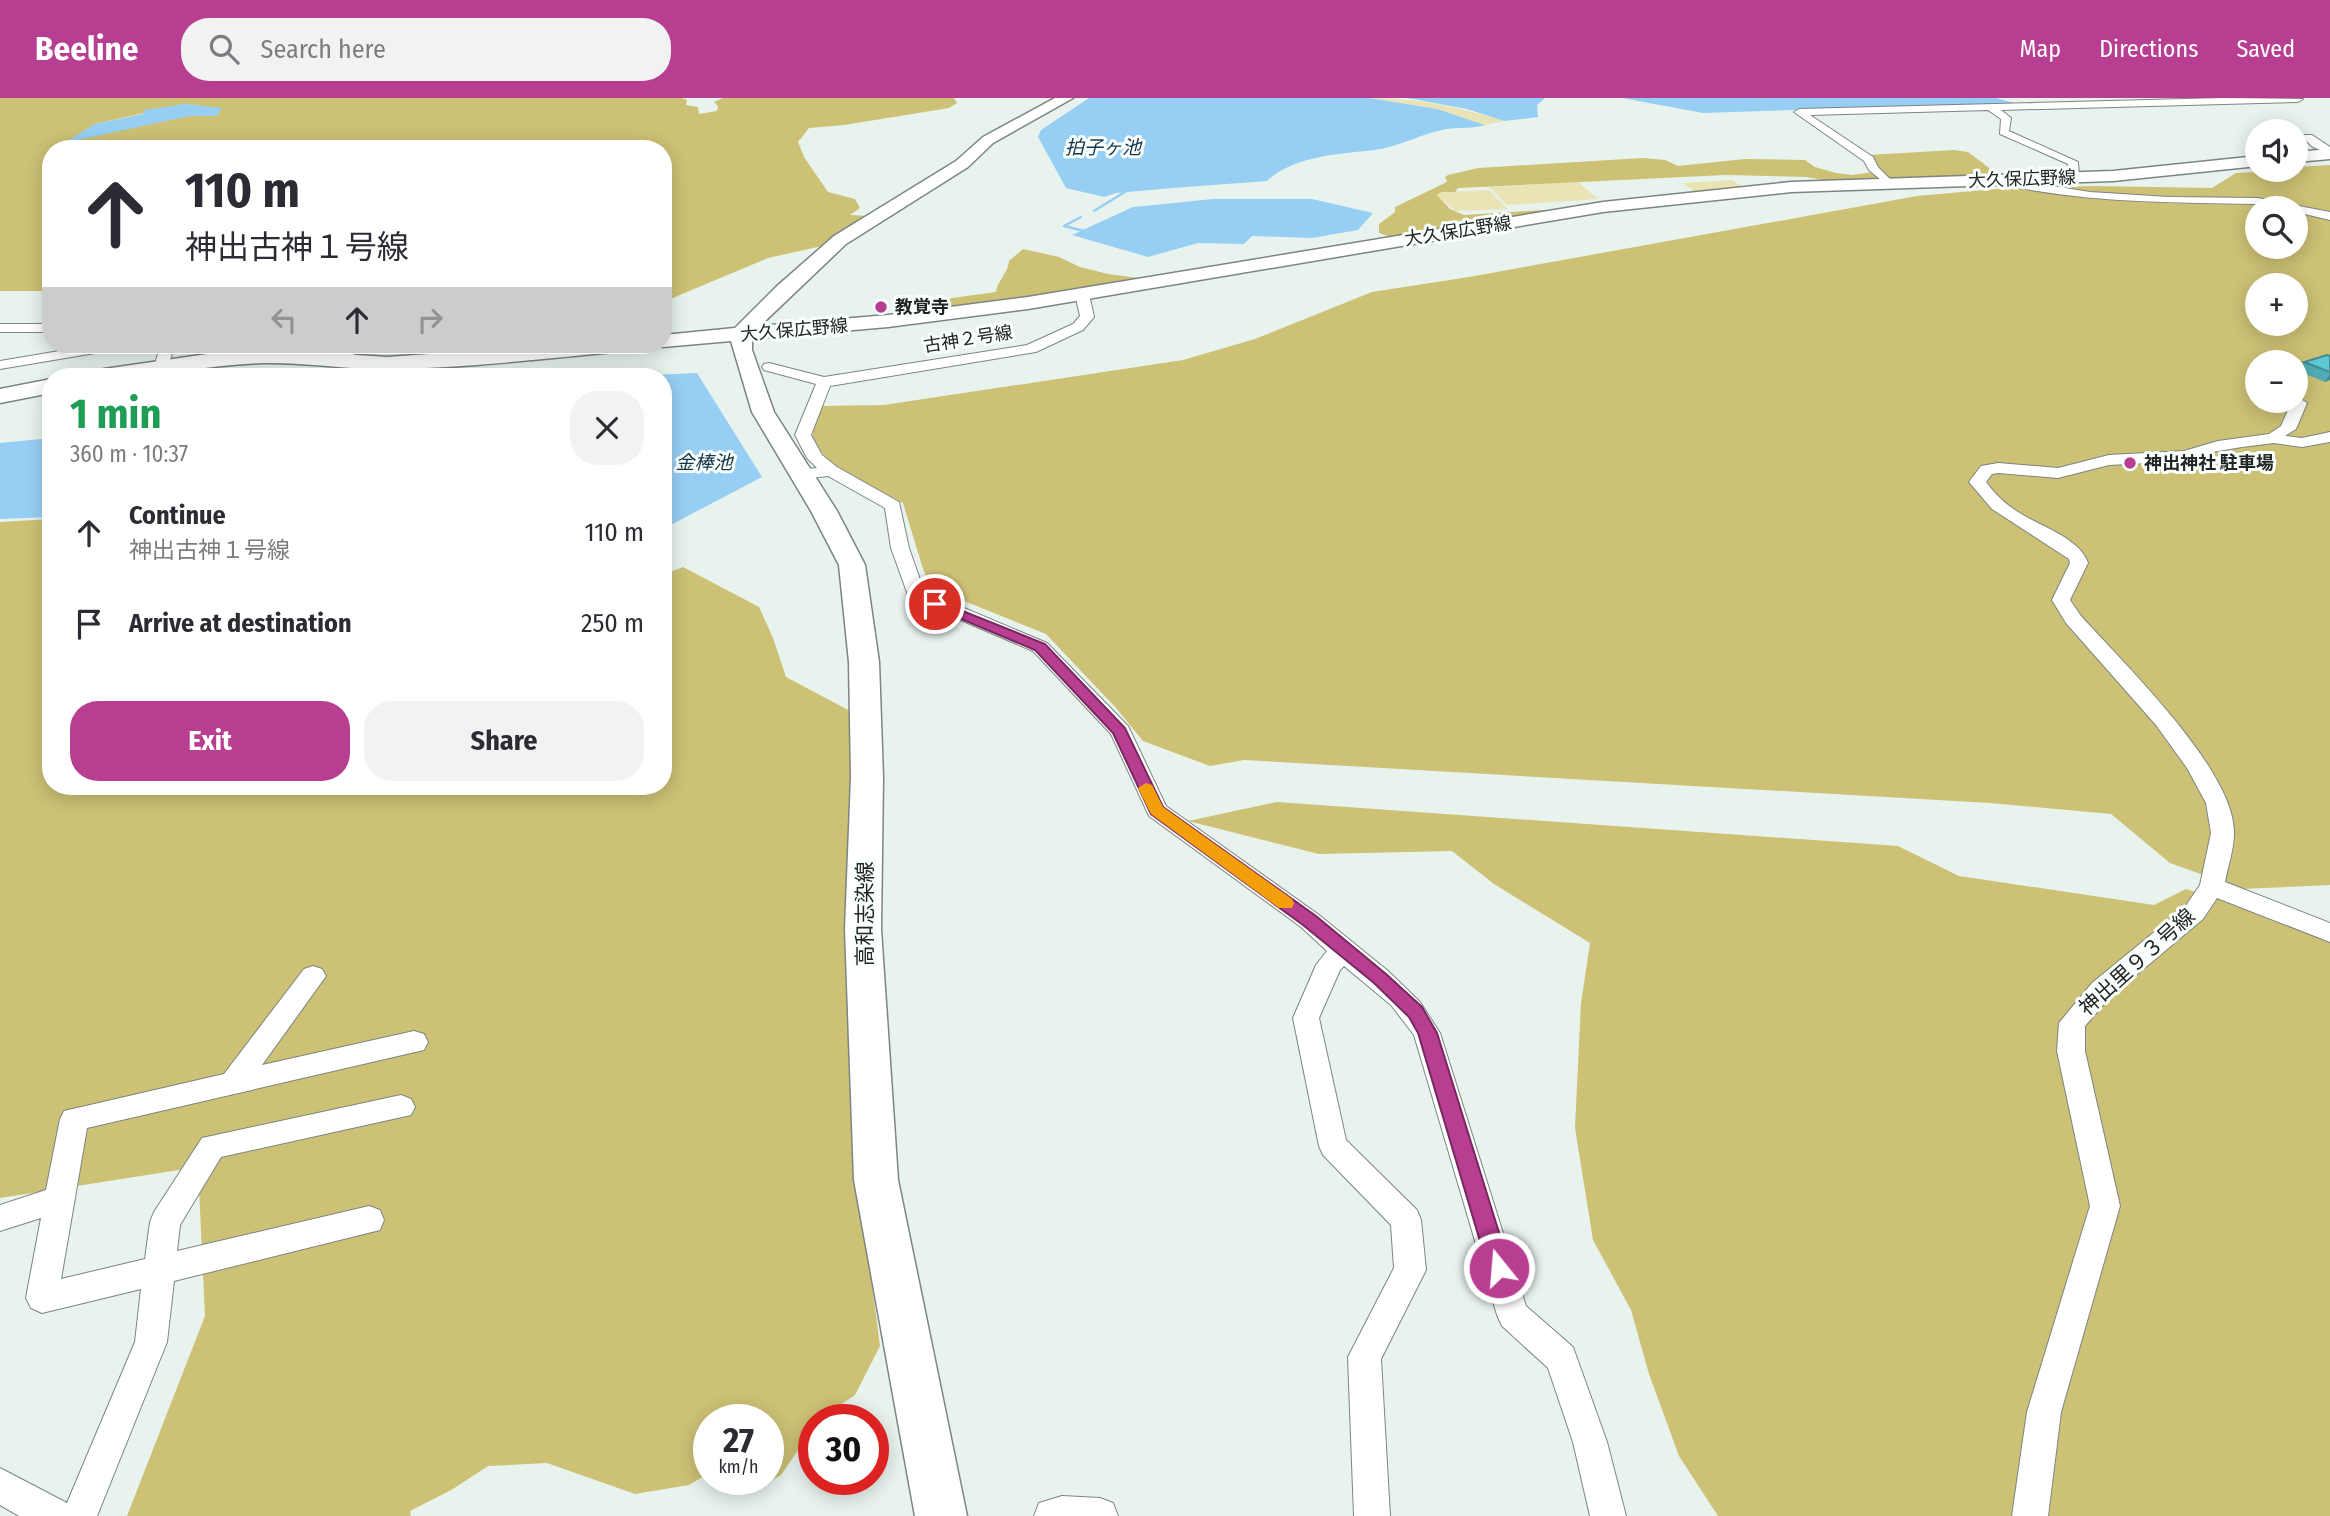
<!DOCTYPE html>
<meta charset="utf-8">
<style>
:root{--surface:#fff;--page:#f2f2f3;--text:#2b2b33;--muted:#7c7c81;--accent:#b83e92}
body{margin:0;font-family:"Fira Sans Condensed","Noto Sans JP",sans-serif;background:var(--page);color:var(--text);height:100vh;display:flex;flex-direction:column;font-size:26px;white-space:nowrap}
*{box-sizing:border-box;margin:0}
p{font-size:23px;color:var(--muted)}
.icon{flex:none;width:38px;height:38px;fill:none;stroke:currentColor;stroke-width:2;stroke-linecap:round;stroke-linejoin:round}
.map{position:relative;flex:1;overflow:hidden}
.sheet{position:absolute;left:42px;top:270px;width:630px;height:427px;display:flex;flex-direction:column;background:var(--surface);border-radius:28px;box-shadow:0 4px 18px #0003}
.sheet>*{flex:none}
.banner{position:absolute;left:42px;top:42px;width:630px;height:214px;border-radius:28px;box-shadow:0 4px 18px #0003;background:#fff;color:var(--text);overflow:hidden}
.fabs{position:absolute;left:2245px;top:21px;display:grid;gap:14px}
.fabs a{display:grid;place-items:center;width:63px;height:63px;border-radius:50%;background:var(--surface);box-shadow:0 4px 18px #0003;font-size:35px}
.speed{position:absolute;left:693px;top:1306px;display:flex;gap:14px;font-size:35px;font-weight:700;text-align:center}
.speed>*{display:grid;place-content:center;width:91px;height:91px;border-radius:50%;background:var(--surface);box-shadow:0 4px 18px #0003;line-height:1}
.speed small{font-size:18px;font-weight:400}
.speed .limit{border:10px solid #d22;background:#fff;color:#111}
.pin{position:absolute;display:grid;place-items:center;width:60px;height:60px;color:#fff;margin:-30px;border:4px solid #fff;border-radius:50%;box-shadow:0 2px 7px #0007}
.me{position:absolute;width:77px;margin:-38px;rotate:343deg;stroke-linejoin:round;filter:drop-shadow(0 0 5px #0008)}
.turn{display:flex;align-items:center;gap:24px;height:147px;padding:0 28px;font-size:32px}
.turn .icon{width:91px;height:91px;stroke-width:2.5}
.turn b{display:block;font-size:49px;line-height:60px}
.lanes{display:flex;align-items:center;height:66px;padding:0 28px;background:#0003;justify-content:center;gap:35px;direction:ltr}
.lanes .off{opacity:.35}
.round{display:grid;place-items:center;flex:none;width:74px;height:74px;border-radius:28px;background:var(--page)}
.headline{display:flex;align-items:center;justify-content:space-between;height:119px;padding:0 28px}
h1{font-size:42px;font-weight:700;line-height:52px;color:#1e9e55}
.cta{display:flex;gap:14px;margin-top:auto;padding:14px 28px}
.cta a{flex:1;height:80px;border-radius:28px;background:var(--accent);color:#fff;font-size:28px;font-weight:700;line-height:80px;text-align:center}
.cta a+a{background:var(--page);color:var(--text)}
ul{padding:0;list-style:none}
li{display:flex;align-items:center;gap:21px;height:91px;padding:0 28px}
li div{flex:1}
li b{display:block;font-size:26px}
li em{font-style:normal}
header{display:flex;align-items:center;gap:42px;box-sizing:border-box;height:98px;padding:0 35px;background:var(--accent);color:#fff}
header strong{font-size:33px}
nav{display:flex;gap:38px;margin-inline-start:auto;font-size:24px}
.search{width:490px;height:63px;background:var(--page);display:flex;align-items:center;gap:18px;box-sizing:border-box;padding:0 24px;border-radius:28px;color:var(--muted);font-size:26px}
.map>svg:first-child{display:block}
</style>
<header>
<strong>Beeline</strong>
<div class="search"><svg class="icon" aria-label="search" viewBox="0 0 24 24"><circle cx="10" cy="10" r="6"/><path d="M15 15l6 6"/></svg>Search here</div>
<nav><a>Map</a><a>Directions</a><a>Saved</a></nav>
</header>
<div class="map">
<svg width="2330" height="1418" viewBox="0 0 2330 1418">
<rect width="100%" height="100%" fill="#e8f3ee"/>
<path fill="#eae3b4" d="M1369 0C1417 0 1459 9 1504 23L1485 27 1437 11Z
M1732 82 1745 90 1694 93 1682 85Z
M1578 84 1598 101 1507 107 1489 89Z
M1489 92 1508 111 1455 113 1437 97 1440 94Z"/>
<path fill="#cdc175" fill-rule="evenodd" d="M0 0H682L687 2 686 7 698 9 699 16 717 13 718 8 714 4 723 0H954L957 5 949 10 844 27 809 30 798 44 804 59 828 94 855 101 860 110 850 117 868 118 822 148 768 160 663 204V51H51V193H0ZM185 6 222 11 94 37 65 46 95 26Z
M1954 52 1968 54 1992 72V80L1891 83 1868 57Z
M1643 60 1665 62 1678 68 1745 61 1805 62 1815 69 1836 75 1852 77 1873 74 1881 83 1836 84 1806 79 1725 77 1458 90 1455 94H1441L1437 97 1450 111 1464 117 1543 112 1550 114 1394 140 1379 135V126L1395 114V109L1445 85 1447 83 1445 79 1448 77 1478 70Z
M2330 67V787L2242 791 2170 765 2111 716 1990 705 1244 662 1210 668 1143 643 1116 610 1046 536 932 490 923 471 903 405C879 391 819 367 813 339 811 329 818 317 822 308L884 307 1183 262 1255 241 1372 194 1469 179 1917 98 2007 90 2095 88 2212 90 2236 75 2296 72V69ZM2258 110H2296V149H2258ZM2258 187H2296V226H2258ZM2258 264H2296V303H2258Z
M1023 151 1059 159 1080 169 1108 176 1154 182 935 215 931 203 996 194C998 181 1008 176 1009 163Z
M51 421V688H663V477L683 469 759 509 773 540 786 579 850 613 856 1062 880 1248 855 1297 819 1321H814V1329L781 1377 763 1387 749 1381H768V1321H709V1375L689 1387 635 1396 547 1365 488 1368 453 1391 410 1413 411 1418H127L205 1218 198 1069 0 1100V424Z
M1277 704 1898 748 1959 778 2154 807 2186 791 2268 816 2330 843V1418H1718L1679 1358 1649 1276 1631 1212 1593 1142 1575 1030 1581 905 1590 845 1494 786 1452 753 1319 756 1188 723Z"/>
<path fill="#97cff4" d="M1089 0H1369L1437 11 1485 27C1473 31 1460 29 1447 31 1423 35 1399 49 1374 52 1339 56 1293 58 1267 83L1173 90 1116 95 1104 99 1066 90 1038 39 1041 32Z
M1407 0H1545L1537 7 1538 19 1504 23 1467 11Z
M1622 0H1996L2014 5 1703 15Z
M185 6 222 10 217 18H189L64 45 95 26 143 16 144 12Z
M1213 101H1312L1373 115 1358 132 1312 140 1252 138 1244 146 1198 145 1148 159 1072 137 1133 109Z
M697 275 762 379 663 431V278H629Z
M51 340V419L0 421V345Z"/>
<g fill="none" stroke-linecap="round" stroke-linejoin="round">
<path stroke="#97cff4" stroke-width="2.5" d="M1094 113 1128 92
M1081 119 1064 128 1088 134"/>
<g stroke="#7c8582" stroke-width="2">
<path id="street" d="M2224 0 2303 1 2298 4 2001 12 2011 20 2009 33 2078 64 2079 78 2046 80 2040 77 2042 75 2069 73 2068 66 2000 36 2001 21 1988 12 1810 17 1873 59 1878 69 1893 84 1887 87 1869 72 1864 63 1794 14 1799 11Z
M2304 37H2312L2330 49V56L2313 49 2304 41Z
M1996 79 2090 94 2169 99 2258 100 2330 114V122L2296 114V110C2281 110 2268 107 2253 106 2166 104 2078 105 1992 84V80Z
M1082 192 1089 196 1094 219 1083 232 1036 254 830 288 811 337 822 357 837 369 899 404 909 450 924 493 1047 545 1128 628 1166 708 1319 817 1388 873 1420 904 1440 935 1526 1208 1573 1249 1607 1344 1626 1418H1590L1573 1344 1548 1270 1502 1228 1497 1217 1414 937 1391 907 1344 868 1340 872 1319 920 1346 1042 1417 1112 1421 1122 1426 1172 1381 1261 1390 1418H1354L1348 1259 1394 1170 1391 1127 1323 1057 1319 1048 1293 920 1316 867 1327 853 1301 829 1149 718 1111 636 1033 553 909 500 891 450 885 410 828 378 802 381 794 376 796 372 817 370 807 360 795 337 816 286 764 272 762 269 764 266 769 265 824 279 1027 247 1073 226 1080 218 1075 196Z
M0 226H51V234H0Z
M95 247H126L119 251 0 271V263Z
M160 247H174L169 267 162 271 155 267Z
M348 247H363L346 265H336L334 262Z
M2299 300 2307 305 2296 331 2285 338 2302 340 2330 334V344L2302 349 2274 345 2242 349 2212 354 2187 363 2109 367 2058 380 1998 375 1992 376 1986 384C1995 396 2005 406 2018 414 2039 428 2080 440 2088 465L2070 502 2081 518C2122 564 2236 673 2234 736 2234 751 2228 768 2225 784L2330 825V844L2217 800 2203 821 2110 899 2085 928V953L2120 1108 2061 1314 2048 1418H2012L2027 1314 2090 1108 2057 953 2059 925 2092 885 2185 809 2200 787 2211 735 2206 705 2187 670 2156 627 2066 525 2052 502 2070 465 2069 461 1992 411 1969 384 1981 368 1998 365 2058 370 2109 357 2184 353 2218 343 2269 336 2281 328 2291 305Z
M313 868 322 871 326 878 262 967 414 933 424 936 428 944 424 952 87 1030 61 1181 145 1161 150 1124 154 1114 202 1040 401 997 411 1001 415 1009 411 1017 221 1059 180 1127 177 1153 369 1108 380 1112 384 1122 380 1132 174 1183 167 1244 97 1418H19L0 1407V1370L67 1405 135 1244 141 1191 42 1215 31 1210 26 1200 41 1120 0 1133V1107L46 1092 60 1021 64 1013 224 976 304 871Z
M1062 1398 1100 1400 1113 1405 1118 1418H1034L1039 1405Z"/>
</g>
<g stroke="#7c8582" stroke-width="3">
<path id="secondary" d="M1055 0H1073L993 45 968 69 846 146 760 228 888 217 1028 199 1603 104 1791 84 2113 73 2258 58V68L2113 83 1791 94 1603 114 1028 211 888 229 752 241V252L774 314 837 413 865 467 879 564 883 679 881 831 898 1082 967 1418H915L854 1082 845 831 851 679 849 564 839 467 811 413 752 314 731 243 663 249 655 247H663V237L735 230 776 189 834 138 956 63 983 39Z
M2330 51V61L2296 64V54Z
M555 247H636L633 251 626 253C548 260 470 270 391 271 349 272 306 264 263 265 206 267 150 281 93 278L96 273 104 271 221 254 281 252 387 259Z
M51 281V295L0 305V291Z"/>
</g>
<use href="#street" fill="#fff" fill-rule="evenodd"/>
<use href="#secondary" fill="#fff" fill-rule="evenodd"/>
</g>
<path fill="#52acb5" d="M2330 258V282L2325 284 2298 273 2304 264Z"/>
<path fill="#428c93" d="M2330 275V282L2325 284Z"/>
<path fill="#5fc8d2" stroke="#428c93" stroke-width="2" d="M2327 257 2330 258V274L2304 264Z"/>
<path fill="#b83e92" stroke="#78285f" stroke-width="2" d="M935 502 1045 546 1125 630 1163 709 1316 818 1386 876 1422 909 1437 935 1510 1170 1507 1177 1499 1180 1491 1177 1488 1170 1418 935 1409 919 1374 885 1303 827 1151 716 1113 635 1035 552 930 508 928 506Z"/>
<path fill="#f59e0b" d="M1146 685 1152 687 1163 709 1292 801 1294 805 1292 810H1279L1151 716 1138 690Z"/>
<g fill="#b83e92" stroke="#f8fffc" stroke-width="2.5">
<circle cx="881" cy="209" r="7"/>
<circle cx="2130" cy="365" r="7"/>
</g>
<g text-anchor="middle" stroke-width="6" stroke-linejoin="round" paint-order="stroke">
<g font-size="18" fill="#212523" stroke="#f8fffc">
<text transform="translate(2022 81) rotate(-2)" y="6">大久保広野線</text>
<text transform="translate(1458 133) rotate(-9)" y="6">大久保広野線</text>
<text transform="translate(794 232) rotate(-5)" y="6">大久保広野線</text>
<text transform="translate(968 241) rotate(-9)" y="6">古神２号線</text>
</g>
<g font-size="18" font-weight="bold" fill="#212523" stroke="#f8fffc" text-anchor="start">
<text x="895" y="215">教覚寺</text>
<text x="2144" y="371">神出神社 駐車場</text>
</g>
<g font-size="19" font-style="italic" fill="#143447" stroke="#f8fffc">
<text x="1103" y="56">拍子ヶ池</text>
<text x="704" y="371">金棒池</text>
</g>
<g font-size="21" fill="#212523" stroke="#f8fffc">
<text transform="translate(865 816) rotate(-90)" y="7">高和志染線</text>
<text transform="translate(2137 864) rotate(-42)" y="7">神出里９３号線</text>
</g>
</g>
</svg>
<div class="fabs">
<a><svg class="icon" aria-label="sound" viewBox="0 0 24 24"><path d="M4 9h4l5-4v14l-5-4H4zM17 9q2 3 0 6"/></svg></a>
<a><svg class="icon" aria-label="search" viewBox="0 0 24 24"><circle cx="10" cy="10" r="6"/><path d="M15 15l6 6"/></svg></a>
<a>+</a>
<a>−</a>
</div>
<div class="speed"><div>27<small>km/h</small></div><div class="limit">30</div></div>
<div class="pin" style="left:935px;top:506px;background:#d93025"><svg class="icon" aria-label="arrive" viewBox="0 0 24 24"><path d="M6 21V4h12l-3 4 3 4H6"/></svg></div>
<svg class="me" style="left:1499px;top:1170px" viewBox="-20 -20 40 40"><circle r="17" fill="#b83e92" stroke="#fff" stroke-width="3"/><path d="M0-11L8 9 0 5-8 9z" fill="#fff"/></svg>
<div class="banner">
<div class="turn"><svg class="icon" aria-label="ahead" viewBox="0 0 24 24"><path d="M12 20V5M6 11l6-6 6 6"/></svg><div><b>110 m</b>神出古神１号線</div></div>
<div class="lanes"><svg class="icon off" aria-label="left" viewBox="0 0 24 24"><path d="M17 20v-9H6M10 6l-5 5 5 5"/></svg><svg class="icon" aria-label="ahead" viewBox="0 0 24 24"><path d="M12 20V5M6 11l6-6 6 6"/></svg><svg class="icon off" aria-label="right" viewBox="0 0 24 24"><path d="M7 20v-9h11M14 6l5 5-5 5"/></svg></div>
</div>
<section class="sheet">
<div class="headline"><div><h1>1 min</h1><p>360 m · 10:37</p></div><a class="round"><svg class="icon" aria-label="close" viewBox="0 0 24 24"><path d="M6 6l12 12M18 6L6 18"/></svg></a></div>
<ul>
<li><svg class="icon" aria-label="ahead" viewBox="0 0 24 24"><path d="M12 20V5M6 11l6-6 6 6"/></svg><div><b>Continue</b><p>神出古神１号線</p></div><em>110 m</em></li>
<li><svg class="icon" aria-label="arrive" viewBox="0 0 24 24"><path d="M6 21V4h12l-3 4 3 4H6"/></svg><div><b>Arrive at destination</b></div><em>250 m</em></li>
</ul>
<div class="cta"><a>Exit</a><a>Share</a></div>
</section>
</div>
